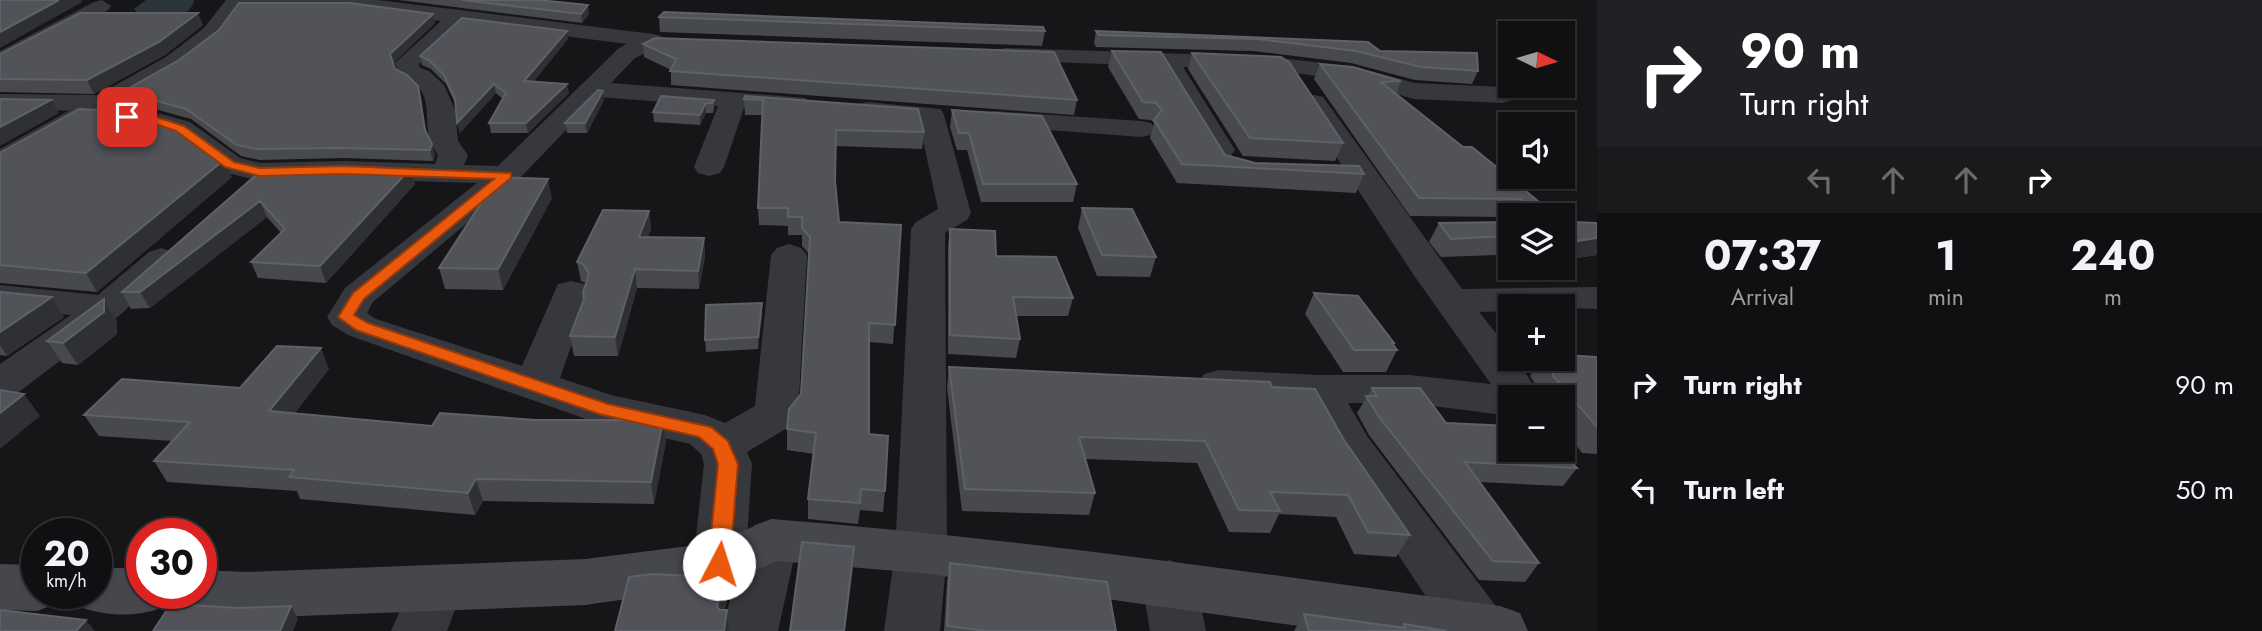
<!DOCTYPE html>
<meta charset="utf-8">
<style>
:root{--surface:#101012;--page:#1e1e20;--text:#f1f3f6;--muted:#9c9d9f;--line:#303032}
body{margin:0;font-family:Jost,sans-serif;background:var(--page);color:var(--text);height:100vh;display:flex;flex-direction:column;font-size:26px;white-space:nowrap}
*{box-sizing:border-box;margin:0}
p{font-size:23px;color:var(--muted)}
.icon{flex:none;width:38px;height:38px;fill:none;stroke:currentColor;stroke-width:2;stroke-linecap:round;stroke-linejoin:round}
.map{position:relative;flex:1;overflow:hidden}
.side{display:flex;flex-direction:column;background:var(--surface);width:665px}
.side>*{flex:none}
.guide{background:#202124;color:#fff;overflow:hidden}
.needle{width:46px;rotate:95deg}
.controls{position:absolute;left:1498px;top:21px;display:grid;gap:14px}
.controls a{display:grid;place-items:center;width:77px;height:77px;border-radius:0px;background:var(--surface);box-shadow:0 2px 5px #0004,0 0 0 2px var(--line);font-size:35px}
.speed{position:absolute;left:21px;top:518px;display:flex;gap:14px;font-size:35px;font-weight:700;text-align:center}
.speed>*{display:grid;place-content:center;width:91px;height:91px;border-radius:50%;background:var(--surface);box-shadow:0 2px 5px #0004,0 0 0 2px var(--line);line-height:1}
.speed small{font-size:18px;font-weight:400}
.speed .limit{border:10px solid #d22;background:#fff;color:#111}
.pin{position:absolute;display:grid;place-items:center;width:60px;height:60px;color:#fff;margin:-30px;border-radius:14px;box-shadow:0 4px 10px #0006}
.me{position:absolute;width:77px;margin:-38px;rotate:5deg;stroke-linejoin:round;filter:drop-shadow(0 0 5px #0008)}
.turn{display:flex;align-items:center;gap:24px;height:147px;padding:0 28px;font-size:32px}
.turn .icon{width:91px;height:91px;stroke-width:2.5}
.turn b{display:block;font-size:49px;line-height:60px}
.lanes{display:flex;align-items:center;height:66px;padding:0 28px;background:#0003;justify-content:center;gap:35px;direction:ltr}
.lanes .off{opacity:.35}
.eta{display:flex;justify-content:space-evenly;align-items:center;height:119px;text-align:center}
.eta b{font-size:42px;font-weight:700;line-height:49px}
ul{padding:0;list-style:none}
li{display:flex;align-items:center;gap:21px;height:105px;padding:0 28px}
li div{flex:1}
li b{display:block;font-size:26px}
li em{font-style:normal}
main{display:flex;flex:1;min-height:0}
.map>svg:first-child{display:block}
</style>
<main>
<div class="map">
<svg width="1597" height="631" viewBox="0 0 1597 631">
<rect width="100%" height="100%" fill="#161618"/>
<path fill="#2c353c" d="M146 0H194L193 5 172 31 145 20 134 9Z"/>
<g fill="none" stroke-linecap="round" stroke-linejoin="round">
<path fill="#37383d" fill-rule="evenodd" d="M102 0 111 6 108 10 8 66 0 68V51L94 2Z
M227 0H378L653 34 661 36 664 41 661 46 635 58 611 83 806 98 810 104 806 110 797 112 744 108 724 167 720 173 709 176 698 173 694 167 718 106 598 97 517 181 373 302 367 313 376 319 522 366 558 284 571 281 584 284 590 292 560 378 611 395 705 415 725 423 755 406 771 255 777 248 789 244 801 248 807 255 798 414 792 425 747 452 752 464 747 539 754 525 772 519 790 525 798 540 778 631H722L735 580 719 586 700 579 693 564 704 464 701 454 690 444 589 420 348 335 332 325 327 317 345 288 477 183 344 179 260 181 219 171 170 134 147 127 105 122 101 116 105 110 115 108 150 111 190 122 240 158 260 163 344 161 435 164 438 155C436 151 431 145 430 140 423 114 436 88 400 78L395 63 441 21 353 9H235L228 7 225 3ZM463 23 627 44 619 48 498 166 464 165 468 155 458 141 455 110 444 85 429 71 420 68 419 64Z
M1005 48 1250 56 1254 61 1250 66 1242 68 1183 67 1235 150 1231 156 1221 159 1211 156 1159 66 997 60 993 55 997 50Z
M1288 59 1350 66 1415 83 1503 87 1512 90 1516 95 1512 100 1503 103 1414 99 1348 80 1279 71 1276 66 1279 61Z
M0 94 98 95 107 97 111 103 107 109 98 111 0 110Z
M1314 95 1323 97 1462 289 1597 287V309L1510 306V311L1479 312 1510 351V359H1516L1536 389V397H1510V413L1503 415 1410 403H1348L1367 436 1498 609 1506 627 1504 631H1449L1335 460 1304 403 1219 398 1204 394 1198 384 1204 374 1219 370 1318 375H1410L1491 384 1413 274 1301 103 1305 97Z
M867 102 941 109 944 115 971 213 967 220 945 233 947 552 940 631H884L895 552 911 229 916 222 938 209 919 122 858 116 854 110 858 104Z
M993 111 1141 121 1151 123 1155 129 1151 135 1141 137 983 125 979 119 983 113Z
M161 248 173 252 179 259 173 266 120 315 15 395 0 399V364L71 315 0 307V285L98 295 149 252Z
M1169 560 1188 567 1196 583 1206 631H1150L1142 583 1150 567Z
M436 565 455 572 463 588 447 631H391L417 572Z"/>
<path fill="#37383d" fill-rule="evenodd" d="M226 0H247L220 38 182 67 10 167 0 170V149L166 57 204 28Z"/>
<path fill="#45474d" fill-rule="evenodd" d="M772 519C1016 538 1258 573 1500 606L1520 613 1528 631H1335L921 573 777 561 719 586 585 605 247 618 185 616 166 609 163 604 161 608C134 618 104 616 77 606L70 593H96V567L142 569V593H201V570L247 572 585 559 713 543Z
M0 564 37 565V593H62L56 604 37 611 0 610Z"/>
</g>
<path fill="#47494d" d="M399 0H538L589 14 582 23Z
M433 14 435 23 393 63 395 69 421 96 426 134 432 144 435 155 433 161 344 158 260 160 241 156 191 119 151 108 120 106 115 96Z
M659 17 1045 31 1042 46 660 32Z
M203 25 165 55 94 94 0 92V54Z
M1096 31 1368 42 1380 51 1478 71 1472 84 1415 80 1351 63 1253 51 1096 47 1094 43Z
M568 39 533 82 569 93 528 133H491L489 123 503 99 496 93 460 133 457 123 456 105 446 84 431 69 422 65 420 56Z
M643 44 1077 100 1074 115 671 85V70L644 57Z
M1112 51 1225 155 1255 163 1364 174 1356 193 1177 183 1150 138 1154 123 1151 120 1139 119 1108 67Z
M1192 53 1343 143 1335 161 1243 156 1188 69Z
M1320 64 1353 67 1401 81 1396 94 1463 147H1472L1550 211H1571L1572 222 1597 223V255L1563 260V215H1510V217L1410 216 1314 79Z
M745 96 924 132 922 149 836 146 835 181 839 222 901 225 893 344 869 342V434L885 491 883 512 860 510 858 524 808 519V499L814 454 787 450V429L801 394 809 254 802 246V235H788V226L759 225 758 208 762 115H745L744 99Z
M604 100 587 133H567L565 123Z
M714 100V109L713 113H706L700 125 654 122 653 112Z
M952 110 1077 184 1073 202H981L967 150H957L950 127Z
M0 153 232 177 97 292 0 283Z
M263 169H410L415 184 326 283 258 278 251 262 281 233 267 217 150 308 131 309 122 292Z
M552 198 503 290 445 289 439 268Z
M1082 208 1156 257 1150 277 1097 276 1078 228Z
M649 211 651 229 648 237 704 238 705 256 699 289 637 288 618 356H574L570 336 584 299 586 283 581 281 577 262Z
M1510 222V258L1501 259 1496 255 1441 257 1429 242 1439 223Z
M950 229 996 256 1073 298 1068 316H1016L1020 339 1016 358 948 354V246Z
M0 292 52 297 64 317 7 356 0 355Z
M1314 293 1394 343 1393 345 1397 350 1386 372H1343L1305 314Z
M104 299 117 321V334L78 365 62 363 47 341Z
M762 303V315L758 349 706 352 705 340Z
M1597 357V454L1582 453 1563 428V397H1538V388L1530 376 1542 359Z
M949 367 1272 387 1344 440 1410 535 1396 557 1354 554 1336 517 1279 514 1270 533 1229 532 1197 463 1085 459 1095 493 1089 515 962 511 947 388Z
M329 369 294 414 432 426 536 420H663L666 441 654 504 483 501 475 515 300 499 297 491 167 482 154 461 172 441 99 436 84 415 240 388Z
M1372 388 1446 423 1577 468 1563 486 1479 482 1539 563 1525 582 1479 580 1369 435 1357 413Z
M950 563 1116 631H944L947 582Z
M1304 614 1401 627 1404 624 1446 631H1294Z"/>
<path fill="#2f3033" d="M59 0H81L82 2 0 48V32Z
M588 5 589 14 582 23 581 14Z
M198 13 203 25 165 55 94 94 87 80Z
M433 14 435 23 393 64 390 54Z
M567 31 568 39 526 90 524 81Z
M494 84 496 93 460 133 457 123Z
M567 84 569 93 528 133 526 123Z
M418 86 421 96 427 141 425 130Z
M603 91 604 100 587 133 585 123Z
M51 100 59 113 0 146V127Z
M706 103V113L700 125V115Z
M432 144 435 155 433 161 430 150Z
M224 160 232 177 97 292 86 273Z
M410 169 415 184 326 283 320 266Z
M548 179 552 198 503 290 498 269Z
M260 201 267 217 150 308 140 292Z
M649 211 651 229 641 255 639 237Z
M704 238 705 256 699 289 698 271Z
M1597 238V255L1563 260V243Z
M635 269 637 288 618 356 615 337Z
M52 297 64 317 7 356 0 345V332Z
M104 299 117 321V334L78 365 63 343Z
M762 303V315L758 349V337Z
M321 348 329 369 279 433 269 411Z
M24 394 40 416 0 449V413Z
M663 420 666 441 654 504 651 482Z
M476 479 483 501 475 515 468 493Z
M854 547 853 570 845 631H844Z
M725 578 727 602 719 630 717 607Z
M291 606 298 619 293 631H280Z
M727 610 729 631H724Z
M86 620 95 631H76Z"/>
<path fill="#525359" stroke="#5f6168" stroke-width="2" d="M0 0H59L0 32Z
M462 0H538L588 5 581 14Z
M239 3H350L433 14 390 54 395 69 407 75 418 86 425 130 432 144 430 150 340 148 256 149 237 145 186 109 146 98 115 96 179 60 219 30Z
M664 12 1043 27 1045 31 659 17Z
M80 13H198L159 42 87 80 0 79V54Z
M462 18 567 31 524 81 567 84 526 123H489L506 93 494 84 457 123 455 99 444 75 429 60 420 56Z
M1096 31 1368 42 1380 51 1477 53 1478 71 1421 67 1356 51 1257 39 1099 35Z
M655 38 1054 52 1077 100 670 71 676 59 643 44Z
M1112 51 1161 52 1225 155 1255 163 1359 166 1364 174 1182 164 1154 120 1162 110 1156 103 1143 102Z
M1192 53 1281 57 1289 62 1343 143 1250 138Z
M1320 64 1353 67 1401 81 1381 82 1463 147H1472L1550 211H1571L1572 222 1597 223V238L1563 243V215H1522V199L1419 198Z
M598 90 603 91 585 123H565Z
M661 96 714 100 712 103H706L700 115 653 112Z
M745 96 918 109 924 132 836 130 835 181 839 222 901 225 895 325 869 323V434L888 436 885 491 861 489 860 503 808 499 816 433 787 429 789 409 801 394 810 237 802 228V217H788V208H758L763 100 744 99Z
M0 99 51 100 0 127Z
M79 109 128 112 159 119 208 153 224 160 86 273 0 265V153Z
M952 110 1042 116 1077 184H983L969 133H959Z
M263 169H410L320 266 251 262 285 229 260 201 140 292H122Z
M498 177 548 179 498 269 439 268Z
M1082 208 1132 209 1156 257 1102 255Z
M603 210 649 211 639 237 704 238 698 271 635 269 615 337 570 336 584 299 583 292 589 274 583 264 577 262Z
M1510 222V239L1507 236 1451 239 1439 223Z
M950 229 995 231 996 256 1056 257 1073 298 1013 297 1020 339 950 335Z
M0 292 52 297 0 332Z
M1314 293 1358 296 1394 343H1392L1397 350H1354Z
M104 299V312L63 343 47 341Z
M762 303 758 337 705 340 706 305Z
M277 346 321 348 269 411 432 426 440 413 536 420H663L651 482 476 479 468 493 289 477 294 470 154 461 190 422 84 415 122 379 240 388Z
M1563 355 1597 357V427L1553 376V365L1549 359H1563Z
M949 367 1270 382 1272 387 1315 389 1344 440 1410 535 1368 532 1348 495 1270 492 1280 511 1239 510 1205 441 1079 437 1095 493 965 489Z
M1372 388H1420L1446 423 1510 426V450H1561L1577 468 1465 462 1539 563 1493 561 1379 417 1366 396H1377Z
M0 390 24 394 0 413Z
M802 542 854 547 844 631H790Z
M950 563 1107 582 1116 631H986L947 626Z
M653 574 725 578 717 607 720 610H727L724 631H615L629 577Z
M171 604 239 608 291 606 280 631H153Z
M0 610 86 620 76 631H0Z
M1304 614 1405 628 1404 624 1446 631H1309Z"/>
<path fill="#ea580c" stroke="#983908" stroke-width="2" d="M127 114 150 115 184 126 234 162 260 168 344 166 511 173V178L364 299 354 315 368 323 608 404 711 427 728 441 738 464 730 564 727 570 719 573 711 570 708 564 718 464 713 449 699 437 599 414 356 330 338 317 353 293 494 179 344 174 260 176 225 167 176 131 149 122 123 119 121 117Z"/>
</svg>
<div class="controls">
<a><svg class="needle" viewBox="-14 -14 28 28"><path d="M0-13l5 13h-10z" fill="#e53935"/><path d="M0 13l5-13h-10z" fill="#9c9d9f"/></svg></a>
<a><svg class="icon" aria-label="sound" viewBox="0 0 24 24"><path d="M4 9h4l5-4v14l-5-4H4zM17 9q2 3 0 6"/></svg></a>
<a><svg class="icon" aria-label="layers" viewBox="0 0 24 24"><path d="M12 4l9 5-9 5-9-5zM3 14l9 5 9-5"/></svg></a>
<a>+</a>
<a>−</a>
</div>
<div class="speed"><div>20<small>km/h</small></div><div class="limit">30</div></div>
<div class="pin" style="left:127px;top:117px;background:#d93025"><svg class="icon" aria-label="arrive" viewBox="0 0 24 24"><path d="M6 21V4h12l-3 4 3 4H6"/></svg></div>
<svg class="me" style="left:719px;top:564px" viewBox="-20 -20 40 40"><circle r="19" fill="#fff"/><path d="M0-13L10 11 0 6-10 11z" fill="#ea580c"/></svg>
</div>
<section class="side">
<div class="guide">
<div class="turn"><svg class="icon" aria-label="right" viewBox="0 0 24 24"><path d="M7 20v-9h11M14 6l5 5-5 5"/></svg><div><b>90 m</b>Turn right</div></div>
<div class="lanes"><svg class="icon off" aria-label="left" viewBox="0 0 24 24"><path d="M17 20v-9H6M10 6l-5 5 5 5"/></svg><svg class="icon off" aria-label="ahead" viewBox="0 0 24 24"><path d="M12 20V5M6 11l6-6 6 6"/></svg><svg class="icon off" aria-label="ahead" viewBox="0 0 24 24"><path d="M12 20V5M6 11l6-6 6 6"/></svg><svg class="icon" aria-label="right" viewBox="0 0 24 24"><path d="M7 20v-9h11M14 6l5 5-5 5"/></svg></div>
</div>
<div class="eta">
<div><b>07:37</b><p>Arrival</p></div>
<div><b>1</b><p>min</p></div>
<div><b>240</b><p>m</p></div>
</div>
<ul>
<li><svg class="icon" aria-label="right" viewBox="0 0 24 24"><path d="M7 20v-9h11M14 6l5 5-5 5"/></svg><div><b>Turn right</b></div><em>90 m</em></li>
<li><svg class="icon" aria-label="left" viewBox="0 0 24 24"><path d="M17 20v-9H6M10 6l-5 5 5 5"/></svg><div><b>Turn left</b></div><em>50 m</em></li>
</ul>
</section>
</main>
